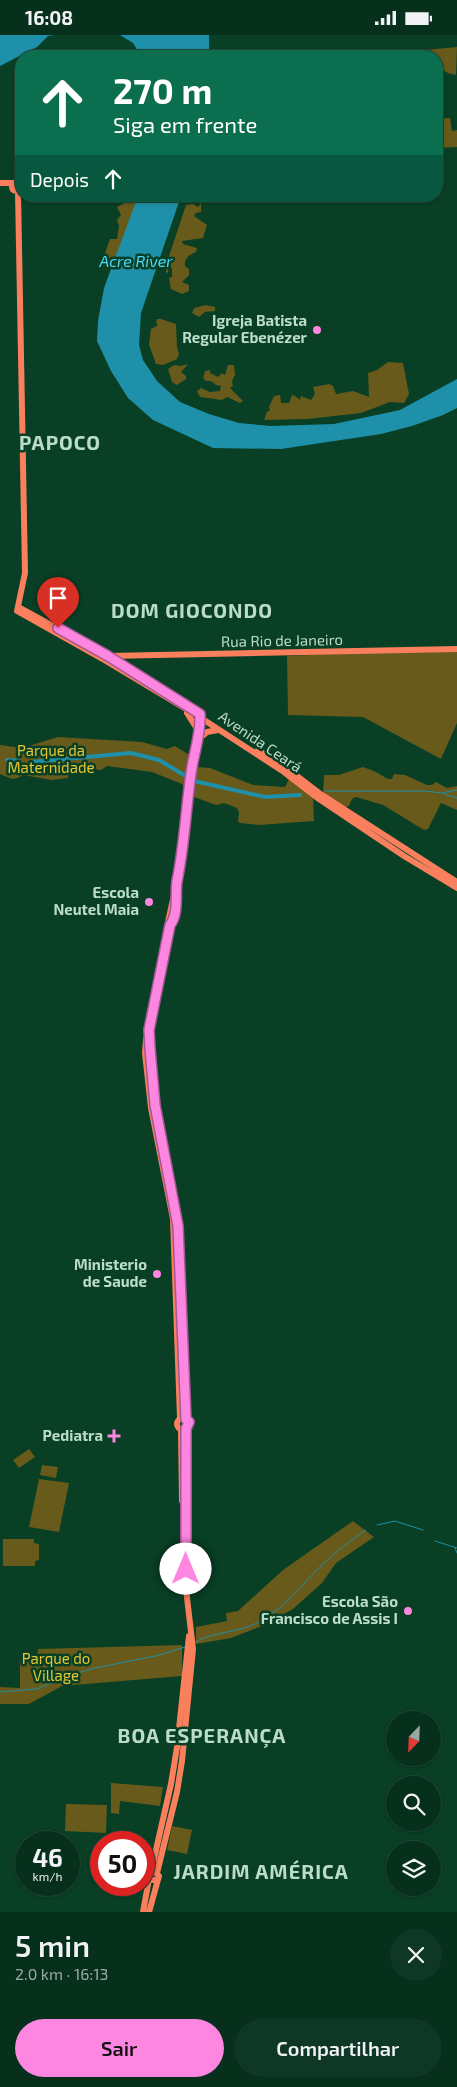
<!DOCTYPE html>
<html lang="pt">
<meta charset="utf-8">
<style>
:root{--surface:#062f1c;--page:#0f3725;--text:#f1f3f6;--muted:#98a9a3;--line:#274a3b;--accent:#fd86e1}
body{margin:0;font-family:"Exo 2",sans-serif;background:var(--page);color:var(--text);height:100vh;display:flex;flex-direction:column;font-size:19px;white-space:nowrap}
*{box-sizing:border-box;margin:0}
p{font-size:16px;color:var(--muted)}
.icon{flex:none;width:28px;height:28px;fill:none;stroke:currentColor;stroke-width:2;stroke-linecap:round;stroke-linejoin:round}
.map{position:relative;height:1877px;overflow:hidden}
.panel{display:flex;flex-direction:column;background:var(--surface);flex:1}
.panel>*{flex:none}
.guide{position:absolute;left:15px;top:15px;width:428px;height:152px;border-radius:20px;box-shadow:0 1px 4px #0004,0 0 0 1px var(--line);background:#0b6e4f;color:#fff;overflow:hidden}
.needle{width:32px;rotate:203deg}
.tools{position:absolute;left:386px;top:1676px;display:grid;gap:10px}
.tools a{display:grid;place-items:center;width:55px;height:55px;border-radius:50%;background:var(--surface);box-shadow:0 1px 4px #0004,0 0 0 1px var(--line);font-size:25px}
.speed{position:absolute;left:15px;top:1796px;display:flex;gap:10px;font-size:25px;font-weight:700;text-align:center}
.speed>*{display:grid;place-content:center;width:65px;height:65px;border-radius:50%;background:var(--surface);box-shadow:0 1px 4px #0004,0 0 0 1px var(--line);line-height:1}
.speed small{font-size:12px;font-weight:400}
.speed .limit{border:8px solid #d22;background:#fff;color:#111}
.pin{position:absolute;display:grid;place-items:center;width:42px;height:42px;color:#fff;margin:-51px -21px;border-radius:50% 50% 50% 0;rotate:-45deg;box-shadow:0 0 5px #0007}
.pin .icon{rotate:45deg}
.me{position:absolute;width:55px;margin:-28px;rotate:0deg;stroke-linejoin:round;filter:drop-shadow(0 0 4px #0008)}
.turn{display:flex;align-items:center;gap:18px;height:105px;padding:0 15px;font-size:22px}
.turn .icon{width:65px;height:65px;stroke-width:2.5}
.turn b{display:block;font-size:35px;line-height:42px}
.then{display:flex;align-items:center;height:48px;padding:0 15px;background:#0003;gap:10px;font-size:19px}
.round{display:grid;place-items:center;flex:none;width:52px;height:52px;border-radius:26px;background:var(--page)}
.overview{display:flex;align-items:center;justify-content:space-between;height:85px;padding:0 15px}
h1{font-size:30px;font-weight:600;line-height:38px}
.cta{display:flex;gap:10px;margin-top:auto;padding:10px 15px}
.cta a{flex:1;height:58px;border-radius:30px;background:var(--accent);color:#111;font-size:20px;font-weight:600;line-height:58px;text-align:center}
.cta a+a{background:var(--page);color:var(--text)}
.status{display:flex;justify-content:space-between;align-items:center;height:35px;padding:0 25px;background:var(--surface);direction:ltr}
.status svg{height:14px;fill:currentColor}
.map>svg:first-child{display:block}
</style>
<div class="status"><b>16:08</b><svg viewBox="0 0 49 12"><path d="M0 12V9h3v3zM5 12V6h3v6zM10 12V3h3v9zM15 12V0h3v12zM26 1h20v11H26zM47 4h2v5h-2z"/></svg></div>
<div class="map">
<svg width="457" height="1877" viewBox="0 0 457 1877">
<rect width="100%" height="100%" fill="#083f25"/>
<path fill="#675a1a" d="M457 12 456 40 448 38 436 31V21H428L425 15Z
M450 83 452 96 457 95V112L436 113V84Z
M125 161H143L116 228 103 224 110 204H117L119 191 117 185 121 180 117 172 127 167Z
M201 168V177L196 178 194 181 207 190 203 203 182 206 183 209 197 213 196 217C189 220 184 223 185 231L189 234V240L182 247 189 250V256L182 259 171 254 169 243 172 242V234L169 229 168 238 166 237V230L186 170 193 169 198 172Z
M206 270 215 272V276L205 277 199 282 192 278 194 273Z
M157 284H161L176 289 177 312 179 319 177 324 163 330 156 329 149 310 151 294 158 290 156 288Z
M388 327 403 328 409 359 404 368 390 367 361 378 308 384 264 385 267 377 270 375 269 372 274 361 280 360 281 368H289L292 360 295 361 300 365 301 361 311 365 315 359 313 352 329 349 333 351 336 359 353 356 369 362 368 338 377 335Z
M188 329 181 337 186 341V344L177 350 172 347 168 334 174 330 181 331Z
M228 330H234L235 340 232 346 233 351 230 353 243 366 240 368 227 362 222 365 200 362 197 356 201 353 210 357 220 356 221 351 216 350 211 346H206L203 343 205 336 210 335V338L218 342 222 338 225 340Z
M398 616 457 617V688L441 724 363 682 288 680 287 621Z
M58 702 142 707 167 714 175 711 196 724V732L210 733 253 750 285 752 289 744 313 761 314 786 259 790 240 788 238 786 239 777 237 773 224 768 216 770 194 762 188 759 182 749 152 737 107 731 101 735 81 733 71 735 68 743 52 745 23 740C12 747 11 743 0 739V710L22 713Z
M363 732 374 736 388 744H392L394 739 405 740 427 750H432L436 747 447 753 457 751V775L441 768 428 794 424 795 383 770 356 762 352 764 349 771 345 772 323 758 324 740H339Z
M29 1414 35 1422 19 1433 13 1425Z
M42 1430 58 1432 56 1443 40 1440Z
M39 1444 69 1448 59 1497 29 1492Z
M353 1486 374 1502 336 1528 322 1548 293 1574 264 1590 231 1603 196 1609V1592L227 1586 226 1578 238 1576 283 1535Z
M3 1504H34V1508L39 1509V1525L35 1526V1531H3Z
M182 1610V1641L62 1651 29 1669H0V1652L20 1653V1627L37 1626 38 1614Z
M111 1748 163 1752 160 1771 120 1766 119 1779 111 1778Z
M66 1769 107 1770 106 1798 65 1796Z
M172 1791 192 1795 187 1819 167 1815Z"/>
<path fill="#1f90a9" d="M0 0H54L48 1 37 12 0 31Z
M120 0H209V21H141L133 8Z
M138 161H181L141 278 139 310 143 325 157 346 180 367 209 379 239 388 271 391 334 389 400 375 457 344V373L443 380 412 391 381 399 281 414 213 413 153 385 128 363 111 336 97 306 98 286 104 253Z"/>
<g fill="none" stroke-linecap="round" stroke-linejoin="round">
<path stroke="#1f90a9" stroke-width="1" d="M325 756H425L442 758 457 755
M444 759 457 763
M377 1490 395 1486 423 1495
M435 1506 457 1513
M455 1513 457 1518
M195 1607C215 1596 240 1598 261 1586 277 1576 289 1565 302 1551 320 1530 343 1510 366 1495
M0 1657 37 1654 67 1641 95 1633 160 1620 185 1612"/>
<path stroke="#1f90a9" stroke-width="4" d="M7 725 19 726
M31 727 131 718 159 725 194 746 265 762 300 760"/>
<path stroke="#fa7f5d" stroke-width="6" d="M12 152a4 4 0 1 1 8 0a4 4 0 1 1-8 0Z
M0 148H15
M18 157 25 538 17 576 106 626 201 683 284 737 319 764 404 821 457 853
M18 572 108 621 156 651
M108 621 457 614
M187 678 199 697
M200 703 207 697 218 695
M258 715 285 732 319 758 457 847
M150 998 155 1070 175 1168
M177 1183 181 1288
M183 1323 186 1384
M177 1389a6 6 0 1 1 12 0a6 6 0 1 1-12 0Z
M180 1383 173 1184 151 1073 145 1018 146 1005 170 890 168 887 178 842 192 731 200 699V680
M181 1395 182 1466
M151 1837 171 1749 177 1712 189 1601
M157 1838 177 1757 182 1726 193 1614 186 1554V1394
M143 1877 149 1844
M149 1877 159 1841 155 1837 150 1838V1845H157"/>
</g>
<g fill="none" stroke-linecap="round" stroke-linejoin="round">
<g stroke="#a45792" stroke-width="12">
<path id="route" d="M58 593 108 621 200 679C201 698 195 714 192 732 186 769 185 808 177 846 175 859 179 879 170 890L149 995 150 1014 155 1070 178 1191 186 1384 189 1387 186 1394V1534"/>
</g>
<use href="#route" stroke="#fd86e1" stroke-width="9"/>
</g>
<g fill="#fd86e1" stroke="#083f25" stroke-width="2">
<circle cx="317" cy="295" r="5"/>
<circle cx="149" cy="867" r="5"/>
<circle cx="157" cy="1239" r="5"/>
<path d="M111.5 1393.5h5v5h5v5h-5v5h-5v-5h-5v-5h5z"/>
<circle cx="408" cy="1576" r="5"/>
</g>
<g text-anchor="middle" stroke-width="5" stroke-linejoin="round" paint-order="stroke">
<g font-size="15" font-weight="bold" fill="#bbdcc7" stroke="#083f25" text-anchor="end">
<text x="307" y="291">Igreja Batista<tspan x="307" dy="17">Regular Ebenézer</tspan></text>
<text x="139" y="863">Escola<tspan x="139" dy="17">Neutel Maia</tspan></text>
<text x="147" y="1235">Ministerio<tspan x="147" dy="17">de Saude</tspan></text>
<text x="103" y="1406">Pediatra</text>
<text x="398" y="1572">Escola São<tspan x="398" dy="17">Francisco de Assis I</tspan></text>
</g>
<g font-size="15" fill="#bbdcc7" stroke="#083f25">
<text transform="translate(282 606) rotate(-1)" y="5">Rua Rio de Janeiro</text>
<text transform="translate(260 707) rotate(34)" y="5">Avenida Ceará</text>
</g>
<g font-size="15" fill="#e4c635" stroke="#083f25">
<text x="51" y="721">Parque da<tspan x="51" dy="17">Maternidade</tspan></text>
<text x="56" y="1629">Parque do<tspan x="56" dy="17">Village</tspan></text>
</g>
<g font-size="16" font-style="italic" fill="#4cd7f7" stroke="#083f25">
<text x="136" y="232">Acre River</text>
</g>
<g font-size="20" font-weight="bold" letter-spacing="1" fill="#bbdcc7" stroke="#083f25">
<text x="60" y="415">PAPOCO</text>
<text x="192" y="583">DOM GIOCONDO</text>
<text x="202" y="1708">BOA ESPERANÇA</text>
<text x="261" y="1844">JARDIM AMÉRICA</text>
</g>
</g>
</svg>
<div class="tools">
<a><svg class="needle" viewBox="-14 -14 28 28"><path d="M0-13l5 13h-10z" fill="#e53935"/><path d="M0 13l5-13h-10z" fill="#98a9a3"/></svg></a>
<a><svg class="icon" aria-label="search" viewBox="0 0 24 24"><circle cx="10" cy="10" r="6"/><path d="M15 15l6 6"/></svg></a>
<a><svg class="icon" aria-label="layers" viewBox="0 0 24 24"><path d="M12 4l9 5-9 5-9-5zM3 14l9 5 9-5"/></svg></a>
</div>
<div class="speed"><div>46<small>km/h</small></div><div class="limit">50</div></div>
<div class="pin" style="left:58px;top:593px;background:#d93025"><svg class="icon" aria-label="arrive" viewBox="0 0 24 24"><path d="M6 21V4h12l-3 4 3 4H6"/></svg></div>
<svg class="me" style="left:186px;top:1534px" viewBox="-20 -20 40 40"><circle r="19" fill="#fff"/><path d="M0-13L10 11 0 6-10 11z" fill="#fd86e1"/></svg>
<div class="guide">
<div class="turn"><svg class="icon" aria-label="ahead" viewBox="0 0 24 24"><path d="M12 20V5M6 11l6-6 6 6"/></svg><div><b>270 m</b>Siga em frente</div></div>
<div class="then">Depois<svg class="icon" aria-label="ahead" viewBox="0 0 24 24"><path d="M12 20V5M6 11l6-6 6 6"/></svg></div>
</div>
</div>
<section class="panel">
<div class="overview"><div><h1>5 min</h1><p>2.0 km · 16:13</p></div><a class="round"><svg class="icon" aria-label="close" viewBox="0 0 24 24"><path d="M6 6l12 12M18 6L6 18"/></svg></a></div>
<div class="cta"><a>Sair</a><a>Compartilhar</a></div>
</section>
